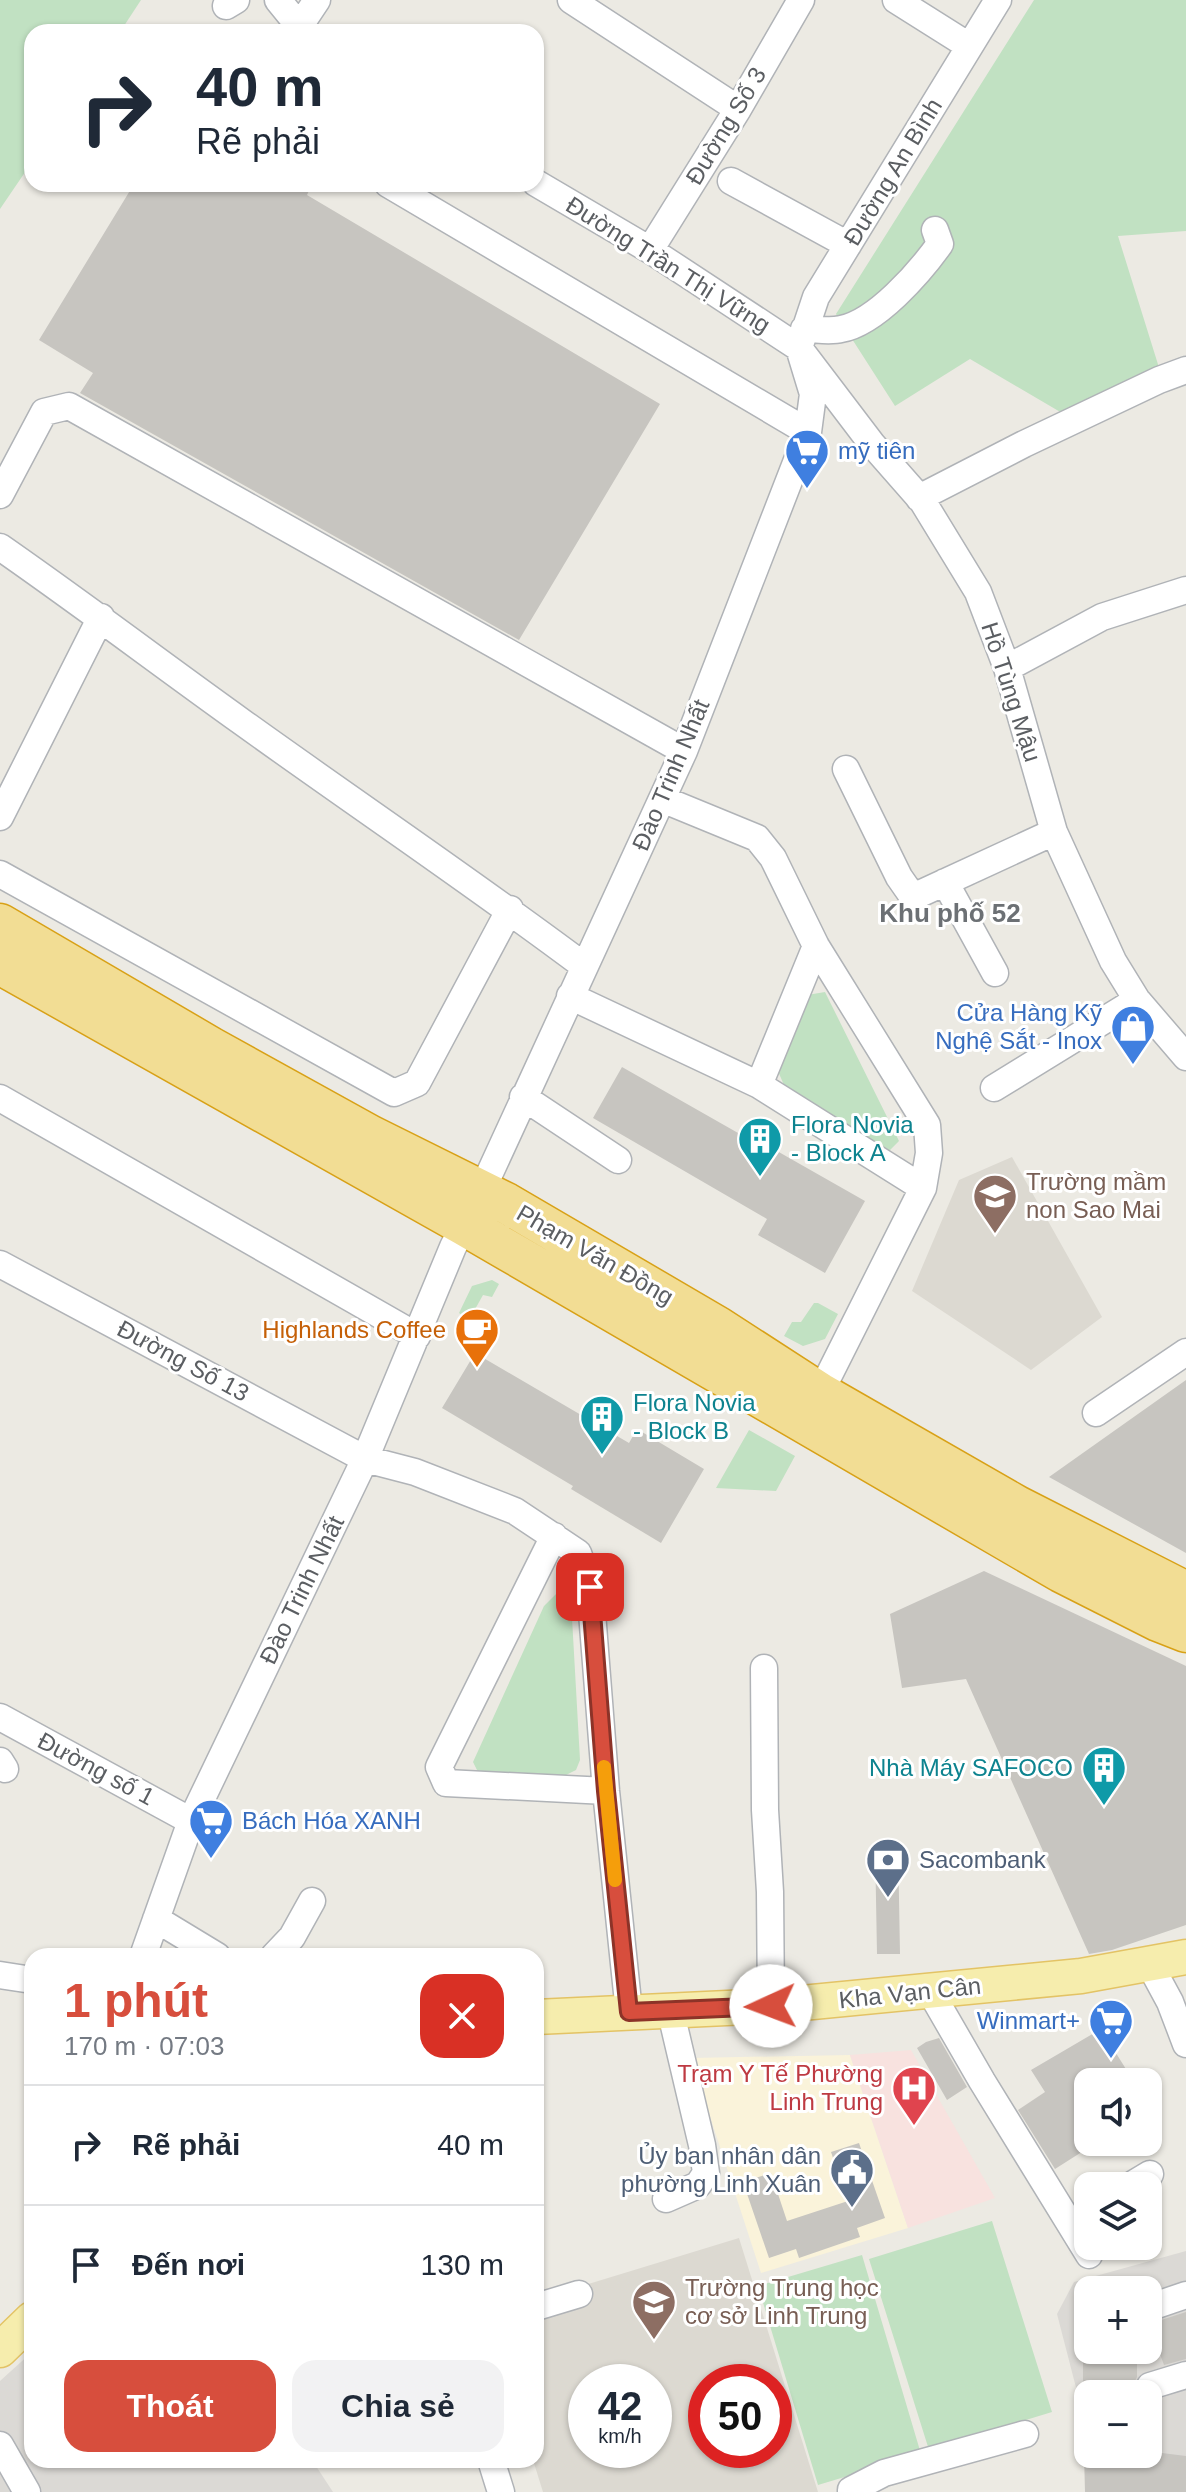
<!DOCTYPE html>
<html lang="vi">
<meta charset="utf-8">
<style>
:root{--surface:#fff;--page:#f2f2f3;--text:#1f2937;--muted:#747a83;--line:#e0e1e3;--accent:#d74e3d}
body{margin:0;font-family:Arial,sans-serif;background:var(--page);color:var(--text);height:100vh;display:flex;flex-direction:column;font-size:30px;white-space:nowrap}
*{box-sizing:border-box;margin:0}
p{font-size:26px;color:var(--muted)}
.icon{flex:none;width:44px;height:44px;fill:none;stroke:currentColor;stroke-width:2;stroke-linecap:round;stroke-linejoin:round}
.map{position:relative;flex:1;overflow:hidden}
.details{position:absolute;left:24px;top:1948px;width:520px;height:520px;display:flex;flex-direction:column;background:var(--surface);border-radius:24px;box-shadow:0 2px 6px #0004}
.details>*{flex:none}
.banner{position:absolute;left:24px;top:24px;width:520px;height:168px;border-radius:24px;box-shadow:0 2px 6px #0004;background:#fff;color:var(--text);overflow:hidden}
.buttons{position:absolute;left:1074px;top:2068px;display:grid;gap:16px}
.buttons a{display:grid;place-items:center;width:88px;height:88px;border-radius:16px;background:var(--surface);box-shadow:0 2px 6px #0004;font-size:40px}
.speed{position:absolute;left:568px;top:2364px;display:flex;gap:16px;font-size:40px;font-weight:700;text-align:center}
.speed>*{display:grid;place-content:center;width:104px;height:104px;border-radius:50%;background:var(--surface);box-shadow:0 2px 6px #0004;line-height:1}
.speed small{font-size:20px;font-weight:400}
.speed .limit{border:12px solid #d22;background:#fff;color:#111}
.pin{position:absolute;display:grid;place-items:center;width:68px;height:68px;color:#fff;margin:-34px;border-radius:16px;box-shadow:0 4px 12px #0006}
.me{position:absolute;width:88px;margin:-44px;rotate:268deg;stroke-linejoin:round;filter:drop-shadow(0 0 6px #0008)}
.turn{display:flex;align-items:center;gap:28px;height:168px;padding:0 40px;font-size:36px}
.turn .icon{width:104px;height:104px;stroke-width:2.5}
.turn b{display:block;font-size:56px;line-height:68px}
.round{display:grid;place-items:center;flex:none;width:84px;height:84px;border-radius:24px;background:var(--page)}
.headline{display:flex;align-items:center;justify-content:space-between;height:136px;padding:0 40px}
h1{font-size:48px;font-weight:800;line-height:60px;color:var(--accent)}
.cta{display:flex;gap:16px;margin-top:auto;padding:16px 40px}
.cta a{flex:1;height:92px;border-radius:24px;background:var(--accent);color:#fff;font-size:32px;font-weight:800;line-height:92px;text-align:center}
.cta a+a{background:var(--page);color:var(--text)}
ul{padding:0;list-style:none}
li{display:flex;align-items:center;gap:24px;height:120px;padding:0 40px;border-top:2px solid var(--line)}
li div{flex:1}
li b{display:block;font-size:30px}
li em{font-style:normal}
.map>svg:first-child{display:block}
</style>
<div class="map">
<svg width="1186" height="2492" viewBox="0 0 1186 2492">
<rect width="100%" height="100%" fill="#eceae3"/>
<path fill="#faf3da" d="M850 2055 908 2228 761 2273 691 2058Z"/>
<path fill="#dbd9d5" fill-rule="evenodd" d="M1186 2251V2492L1148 2454V2394H1088V2434L1057 2314 1074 2282ZM1088 2290H1148V2350H1088Z
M32 2352V2460H312L333 2492H0V2381Z"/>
<path fill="#dcd9d1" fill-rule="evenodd" d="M1012 1157 1102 1317 1031 1370 912 1291 959 1180Z
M739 2238 818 2492H543L533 2460H536V2300ZM586 2382H654V2450H586ZM706 2382H774V2450H706Z"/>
<path fill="#f8e2df" d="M911 2050 995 2198 908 2228 850 2055Z"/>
<path fill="#c1e1c2" d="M0 0H141L120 32H32V162L0 209Z
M1034 0H1186V231L1118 236 1161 374 1062 413 970 359 895 406 836 314Z
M825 992 899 1141 889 1151 784 1085 777 1069 807 995Z
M492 1280 499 1284 492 1297 483 1295 469 1320 459 1313 472 1286Z
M814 1303H818L838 1314 825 1339 803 1346 784 1336 792 1322H801Z
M749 1430 795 1456 776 1491 716 1488Z
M559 1591 567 1594 571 1600 580 1760 576 1770 562 1777 480 1776 473 1762 544 1606Z
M992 2221 1052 2412 929 2450 869 2259Z
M862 2255 921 2454 818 2485 758 2286Z"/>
<path fill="#c7c5c0" d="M134 184H312L307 195 660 404 519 640 80 393 93 373 39 340Z
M622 1067 775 1154 777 1151 865 1201 825 1273 758 1235 767 1219 593 1118Z
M475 1353 629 1443 637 1429 704 1469 661 1543 571 1489 573 1486 442 1408Z
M1186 1380V1553L1049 1477Z
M984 1571 1186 1666V1925L1112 1950 1089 1954 966 1679 902 1688 890 1614Z
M875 1844H898L900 1954H877Z
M1101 2029 1134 2082H1088V2148L1055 2169 1018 2110 1045 2092 1031 2070Z
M939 2038 967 2087 947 2100 917 2048 926 2042Z
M859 2143 885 2218 857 2228 860 2237 799 2258 796 2249 769 2258 743 2182 771 2173 787 2221 848 2201 831 2152Z
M1186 2312V2359L1164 2365 1149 2324Z
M1083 2350H1137V2377L1134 2383 1137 2394H1083Z
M1162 2453 1186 2456V2492H1085L1084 2454Z"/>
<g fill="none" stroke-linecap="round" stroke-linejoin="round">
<g stroke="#b0b3b7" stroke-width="29">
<path id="minor" d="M278 0 304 32
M571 0 738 109
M896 0 969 46
M226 6 236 0
M299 27 317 0
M731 181 848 245
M536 183 650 250 799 348 872 444 923 502 978 592 1007 668 1054 832 1113 961 1137 1000 1186 1057
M388 184 808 432
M650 250 738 109 801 0
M804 329C816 329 830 332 841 329 876 323 920 272 940 244L935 230
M799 348 816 297 998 0
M0 495 44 412 69 406 684 751
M919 498 1024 444 1159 380 1186 370
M0 547C82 604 161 664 242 722 356 804 472 882 584 966
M1007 668 1102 617 1186 590
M846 769 899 877 913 897 1054 832
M662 799 757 838 773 858 816 946 927 1125 929 1153 923 1188 820 1393
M0 817 101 617
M0 874 394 1093 417 1083 510 909
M945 882 995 973
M570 996 759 1085 923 1188
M759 1085 816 946
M994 1088 1137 1000
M523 1097 618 1160
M0 1098 417 1336
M0 1264 365 1459 415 1472 515 1511 578 1553 590 1587 606 1791 629 2012
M1096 1413 1186 1352
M554 1536 439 1767 446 1783 606 1791
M764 1668 765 1810 770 1892 771 2006
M0 1717 191 1821
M0 1761 5 1769
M156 1919 217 1956
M143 1956 191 1821 365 1459 453 1247 482 1190 684 751 808 432 813 394 799 348
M274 1956 292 1937 312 1901
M1150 1965 1170 2002 1186 2044
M0 1975 32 1980
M930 1991 982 2081 1089 2255
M1130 2186 1150 2174
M666 2199 698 2185 706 2173 702 2145 670 2009
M536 2307 579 2294
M1148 2308 1186 2295
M1150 2386 1186 2375
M0 2445 27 2492
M491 2460 501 2492
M851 2492V2490L884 2473 1025 2434"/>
</g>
<g stroke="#e3c365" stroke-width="37">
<path id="major" d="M536 2017 771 2006 1081 1976 1186 1957
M0 2350 32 2319"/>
</g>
<g stroke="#d8a117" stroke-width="43">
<path id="highway" d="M0 924 212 1048 371 1136 506 1203 718 1327 820 1393 1017 1506 1186 1592
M0 964 464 1225 1061 1572 1158 1621 1186 1632"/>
</g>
<use href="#minor" stroke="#fff" stroke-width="26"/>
<use href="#major" stroke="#f6edad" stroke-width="34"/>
<use href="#highway" stroke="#f2dd94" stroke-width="40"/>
</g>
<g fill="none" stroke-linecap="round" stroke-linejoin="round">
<g stroke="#8c3328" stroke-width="20">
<path id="route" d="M590 1587 606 1791 629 2012 771 2006"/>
</g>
<use href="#route" stroke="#d74e3d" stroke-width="14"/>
<path stroke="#f59e0b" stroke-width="14" d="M604 1767 615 1880"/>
</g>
<defs>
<g id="supermarket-pin" transform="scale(2.3)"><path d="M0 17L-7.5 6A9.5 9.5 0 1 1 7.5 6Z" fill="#3f7fe0" stroke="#fff"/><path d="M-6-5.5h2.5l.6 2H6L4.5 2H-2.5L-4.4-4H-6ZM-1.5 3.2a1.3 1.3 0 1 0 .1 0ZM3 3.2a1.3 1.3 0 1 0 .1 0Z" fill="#fff"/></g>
<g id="shop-pin" transform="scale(2.3)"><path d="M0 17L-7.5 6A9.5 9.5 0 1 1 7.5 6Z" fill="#3f7fe0" stroke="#fff"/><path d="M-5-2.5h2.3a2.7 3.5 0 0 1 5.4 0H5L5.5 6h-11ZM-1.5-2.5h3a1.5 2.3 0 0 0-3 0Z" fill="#fff"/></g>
<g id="building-pin" transform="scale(2.3)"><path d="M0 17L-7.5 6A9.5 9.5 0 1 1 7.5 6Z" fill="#0f9aa8" stroke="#fff"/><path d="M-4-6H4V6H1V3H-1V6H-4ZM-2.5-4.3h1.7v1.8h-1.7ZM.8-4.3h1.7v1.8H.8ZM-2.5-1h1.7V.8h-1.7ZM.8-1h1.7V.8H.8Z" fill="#fff"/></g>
<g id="school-pin" transform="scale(2.3)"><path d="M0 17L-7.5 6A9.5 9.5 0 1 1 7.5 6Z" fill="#8d6e63" stroke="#fff"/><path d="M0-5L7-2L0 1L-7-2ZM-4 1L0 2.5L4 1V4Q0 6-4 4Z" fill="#fff"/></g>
<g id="cafe-pin" transform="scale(2.3)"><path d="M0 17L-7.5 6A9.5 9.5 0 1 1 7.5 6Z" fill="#e8710a" stroke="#fff"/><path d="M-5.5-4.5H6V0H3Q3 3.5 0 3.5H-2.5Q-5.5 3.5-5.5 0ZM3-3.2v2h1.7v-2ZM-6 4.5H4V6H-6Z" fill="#fff"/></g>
<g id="bank-pin" transform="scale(2.3)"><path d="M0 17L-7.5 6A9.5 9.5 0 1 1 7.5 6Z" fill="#5c6f8a" stroke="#fff"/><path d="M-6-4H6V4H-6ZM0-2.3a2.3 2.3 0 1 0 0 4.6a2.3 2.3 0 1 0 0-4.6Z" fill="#fff"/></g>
<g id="hospital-pin" transform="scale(2.3)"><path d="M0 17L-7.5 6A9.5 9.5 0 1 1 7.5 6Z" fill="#e0444e" stroke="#fff"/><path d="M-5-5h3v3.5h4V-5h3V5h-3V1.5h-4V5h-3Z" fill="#fff"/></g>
<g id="civic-pin" transform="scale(2.3)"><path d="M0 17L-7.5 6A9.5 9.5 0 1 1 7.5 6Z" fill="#5c6f8a" stroke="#fff"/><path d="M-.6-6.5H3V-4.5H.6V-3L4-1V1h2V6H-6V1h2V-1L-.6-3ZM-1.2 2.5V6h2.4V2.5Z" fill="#fff"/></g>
</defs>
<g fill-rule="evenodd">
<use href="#supermarket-pin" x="807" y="451"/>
<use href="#shop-pin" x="1133" y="1027"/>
<use href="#building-pin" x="760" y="1139"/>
<use href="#school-pin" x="995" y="1196"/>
<use href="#cafe-pin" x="477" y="1330"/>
<use href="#building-pin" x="602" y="1417"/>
<use href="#building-pin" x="1104" y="1768"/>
<use href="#supermarket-pin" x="211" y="1821"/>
<use href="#bank-pin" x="888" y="1860"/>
<use href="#supermarket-pin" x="1111" y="2021"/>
<use href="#hospital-pin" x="914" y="2088"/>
<use href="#civic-pin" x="852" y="2170"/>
<use href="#school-pin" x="654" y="2302"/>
</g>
<g text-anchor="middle" stroke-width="6" stroke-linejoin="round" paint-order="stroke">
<g font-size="24" fill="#5b5e62" stroke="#fff">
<text transform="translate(726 126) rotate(-59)" y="8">Đường Số 3</text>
<text transform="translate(893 172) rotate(-59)" y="8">Đường An Bình</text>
<text transform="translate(668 265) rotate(32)" y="8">Đường Trần Thị Vững</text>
<text transform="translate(1011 692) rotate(72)" y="8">Hồ Tùng Mậu</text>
<text transform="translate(671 775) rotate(-67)" y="8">Đào Trinh Nhất</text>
<text transform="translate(595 1255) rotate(30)" y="8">Phạm Văn Đồng</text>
<text transform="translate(183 1361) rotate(28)" y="8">Đường Số 13</text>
<text transform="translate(302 1590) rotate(-64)" y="8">Đào Trinh Nhất</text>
<text transform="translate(96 1769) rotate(28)" y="8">Đường số 1</text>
<text transform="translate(910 1993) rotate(-6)" y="8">Kha Vạn Cân</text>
</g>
<g font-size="24" fill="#366cbe" stroke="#fff" text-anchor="start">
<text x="838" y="459">mỹ tiên</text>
<text x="1102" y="1021" text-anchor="end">Cửa Hàng Kỹ<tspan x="1102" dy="28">Nghệ Sắt - Inox</tspan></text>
<text x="242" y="1829">Bách Hóa XANH</text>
<text x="1080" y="2029" text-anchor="end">Winmart+</text>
</g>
<g font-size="24" fill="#0d838f" stroke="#fff" text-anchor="start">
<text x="791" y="1133">Flora Novia<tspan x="791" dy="28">- Block A</tspan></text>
<text x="633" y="1411">Flora Novia<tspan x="633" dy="28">- Block B</tspan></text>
<text x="1073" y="1776" text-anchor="end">Nhà Máy SAFOCO</text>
</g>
<g font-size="24" fill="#785e54" stroke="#fff" text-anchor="start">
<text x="1026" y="1190">Trường mầm<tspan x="1026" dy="28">non Sao Mai</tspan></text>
<text x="685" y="2296">Trường Trung học<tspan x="685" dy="28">cơ sở Linh Trung</tspan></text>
</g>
<g font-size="24" fill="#c56008" stroke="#fff" text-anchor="end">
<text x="446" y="1338">Highlands Coffee</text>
</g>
<g font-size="24" fill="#4e5e75" stroke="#fff" text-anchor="start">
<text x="919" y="1868">Sacombank</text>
<text x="821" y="2164" text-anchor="end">Ủy ban nhân dân<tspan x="821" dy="28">phường Linh Xuân</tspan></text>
</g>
<g font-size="24" fill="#be3a42" stroke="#fff" text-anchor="end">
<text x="883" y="2082">Trạm Y Tế Phường<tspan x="883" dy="28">Linh Trung</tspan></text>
</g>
<g font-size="26" font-weight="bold" fill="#6c7074" stroke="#fff">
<text x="950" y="922">Khu phố 52</text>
</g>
</g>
</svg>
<div class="buttons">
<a><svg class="icon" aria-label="sound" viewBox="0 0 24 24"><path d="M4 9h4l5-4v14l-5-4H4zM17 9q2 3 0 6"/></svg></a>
<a><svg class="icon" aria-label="layers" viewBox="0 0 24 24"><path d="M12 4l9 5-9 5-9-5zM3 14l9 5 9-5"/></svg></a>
<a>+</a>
<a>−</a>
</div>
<div class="speed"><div>42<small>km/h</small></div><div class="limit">50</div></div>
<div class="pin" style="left:590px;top:1587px;background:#d93025"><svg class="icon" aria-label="arrive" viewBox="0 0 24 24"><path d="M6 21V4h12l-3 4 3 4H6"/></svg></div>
<svg class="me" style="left:771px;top:2006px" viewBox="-20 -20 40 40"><circle r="19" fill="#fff"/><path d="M0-13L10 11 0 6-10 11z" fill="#d74e3d"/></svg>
<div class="banner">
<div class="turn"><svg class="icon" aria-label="right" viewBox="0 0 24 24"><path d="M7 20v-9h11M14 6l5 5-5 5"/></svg><div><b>40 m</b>Rẽ phải</div></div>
</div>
<section class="details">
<div class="headline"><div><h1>1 phút</h1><p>170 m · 07:03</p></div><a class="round" style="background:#d93025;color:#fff"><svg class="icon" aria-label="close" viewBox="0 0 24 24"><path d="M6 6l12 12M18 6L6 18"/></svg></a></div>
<ul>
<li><svg class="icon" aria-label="right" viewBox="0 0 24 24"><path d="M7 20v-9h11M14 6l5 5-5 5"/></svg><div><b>Rẽ phải</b></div><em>40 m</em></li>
<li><svg class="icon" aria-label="arrive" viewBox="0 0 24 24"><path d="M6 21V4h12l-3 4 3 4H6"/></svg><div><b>Đến nơi</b></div><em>130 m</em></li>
</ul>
<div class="cta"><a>Thoát</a><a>Chia sẻ</a></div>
</section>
</div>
